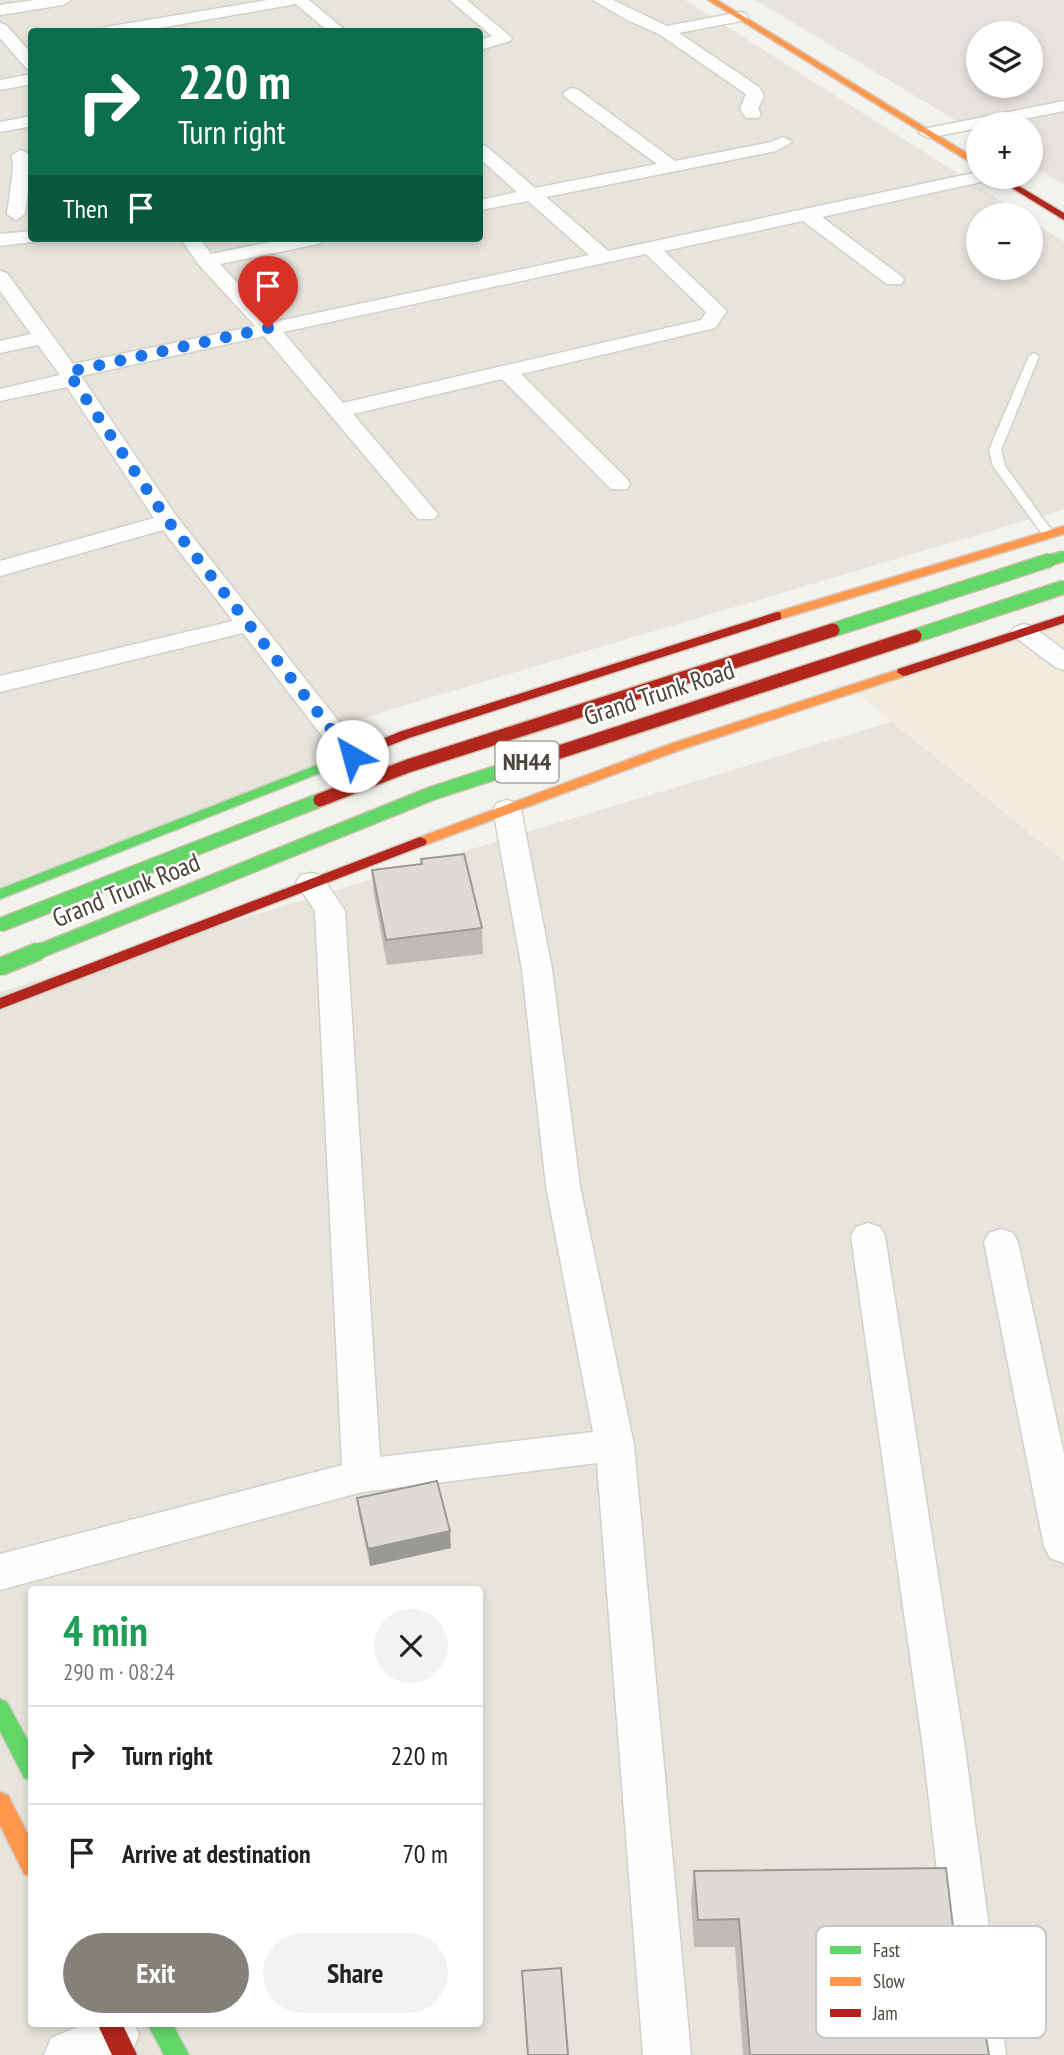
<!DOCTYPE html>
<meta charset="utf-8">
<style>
:root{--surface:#fff;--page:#f2f2f2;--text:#222;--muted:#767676;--line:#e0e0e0;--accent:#868178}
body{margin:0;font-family:"PT Sans Narrow",sans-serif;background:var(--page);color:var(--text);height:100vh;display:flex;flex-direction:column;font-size:26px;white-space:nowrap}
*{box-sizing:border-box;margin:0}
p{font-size:23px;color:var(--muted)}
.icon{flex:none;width:38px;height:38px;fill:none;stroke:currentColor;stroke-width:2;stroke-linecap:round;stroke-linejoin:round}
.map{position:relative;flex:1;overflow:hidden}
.side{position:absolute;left:28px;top:1586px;width:455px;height:441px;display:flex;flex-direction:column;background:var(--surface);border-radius:7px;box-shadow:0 4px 10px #0003}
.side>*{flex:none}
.banner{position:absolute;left:28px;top:28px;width:455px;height:214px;border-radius:7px;box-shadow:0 4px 10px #0003;background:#0b6e4f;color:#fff;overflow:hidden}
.fabs{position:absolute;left:966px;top:21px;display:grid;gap:14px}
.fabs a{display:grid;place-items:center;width:77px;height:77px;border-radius:50%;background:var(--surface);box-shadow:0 4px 10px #0003;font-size:35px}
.pin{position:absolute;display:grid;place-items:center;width:60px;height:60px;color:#fff;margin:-72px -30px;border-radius:50% 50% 50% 0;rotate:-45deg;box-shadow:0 0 7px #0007}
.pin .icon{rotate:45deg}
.me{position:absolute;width:77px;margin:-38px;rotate:322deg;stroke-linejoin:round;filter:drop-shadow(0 0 5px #0008)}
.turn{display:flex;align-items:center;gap:24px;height:147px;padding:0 35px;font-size:32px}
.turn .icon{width:91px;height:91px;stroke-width:2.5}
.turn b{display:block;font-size:49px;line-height:60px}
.then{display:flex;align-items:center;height:66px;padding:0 35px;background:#0003;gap:14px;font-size:26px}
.round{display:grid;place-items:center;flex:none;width:74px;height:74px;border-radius:37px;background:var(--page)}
.overview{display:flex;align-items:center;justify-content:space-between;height:119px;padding:0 35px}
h1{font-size:42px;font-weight:800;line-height:52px;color:#1e9e55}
.button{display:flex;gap:14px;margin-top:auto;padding:14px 35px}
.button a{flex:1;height:80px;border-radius:42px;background:var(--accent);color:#fff;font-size:28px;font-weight:800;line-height:80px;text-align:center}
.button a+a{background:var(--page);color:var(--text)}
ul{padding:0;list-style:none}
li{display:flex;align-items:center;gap:21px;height:98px;padding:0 35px;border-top:2px solid var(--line)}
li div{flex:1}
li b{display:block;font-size:26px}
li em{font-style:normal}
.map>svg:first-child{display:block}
</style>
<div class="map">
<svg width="1064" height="2055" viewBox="0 0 1064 2055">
<rect width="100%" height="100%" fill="#f4f2ee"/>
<path fill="#e7e4dc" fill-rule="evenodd" d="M0 0H685L1023 215H978V268H1031V220L1064 242V509L385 711 333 730 352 756 0 890ZM32 32H480V238H32Z
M957 702 1064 789V2055H0V992ZM32 1589H480V2023H32Z"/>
<path fill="#f3ebdf" d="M1064 623V861L851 689Z"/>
<path fill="#e6e2de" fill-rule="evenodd" d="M756 0H1064V185L1031 165V124H978V134ZM978 33H1031V86H978Z"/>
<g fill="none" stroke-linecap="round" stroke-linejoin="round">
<g stroke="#d2d0cb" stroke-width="3">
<path id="lane" d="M1034 353 1039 356 1001 450 1005 466 1055 535 1049 539 1045 538 993 466 989 450 1029 356Z"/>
</g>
<g stroke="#d2d0cb" stroke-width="3">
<path id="street" d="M34 0H71L63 5 0 15V5Z
M268 0H309L347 32H329L296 4 137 32H98L106 27Z
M450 0H467L512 38 510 41 480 50V40L492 36Z
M593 0H613L667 26 740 12 746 14 748 17 746 20 679 33 759 87 764 96 758 109 761 114 758 118H746L740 109 746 94 659 34 627 20Z
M0 23 6 25 32 54V70L26 68 0 38Z
M32 74V84L0 90V80Z
M571 88 577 89 675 161 771 142 783 137 792 142 776 151 546 197 608 251 978 172V177H990L981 182 822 217 901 276 904 280 901 284H887L803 221 664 251 727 311 715 328 521 374 627 479 630 484 627 489H611L502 379 353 414 438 514 434 519H418L264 336 81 376 177 517 366 756 362 762 352 764 342 762 243 633 0 692V676L233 621 163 530 0 576V561L154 518 67 387 0 401V389L60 375 38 345 0 353V341L31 334 0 291V271L7 273 73 364 255 326 199 265 180 238H200L211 254 290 238H328L318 244 220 264 274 322 589 255 528 201 480 210V200L517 192 480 159V145L486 146 535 188 657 164 565 97 563 93ZM646 254 706 312 701 320 343 403 283 332Z
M1064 101V111L998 124H978V128L928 138 919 133 928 128Z
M32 116V126L0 132V122Z
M21 150 30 155 31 169 25 214 16 220 7 214 13 169 12 155Z
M32 231V238H41L39 241 0 246V234Z
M1024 624 1033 627 1064 650V670L1055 667 1015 637 1011 632 1015 627Z
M507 800 517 803 521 809 552 969 580 1186 634 1445 691 2055H643L597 1463 362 1492 0 1590V1554L342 1465 315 911 296 882 301 875 311 873 321 875 345 911 380 1457 593 1432 546 1186 522 969 493 809 497 803Z
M868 1223 880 1227 885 1236 965 1748 1006 2055H958L923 1748 851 1236 856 1227Z
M1001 1229 1013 1233 1018 1242 1064 1454V1563L1050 1558 1044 1546 984 1242 989 1233Z
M87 2023H134L139 2035 132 2052 124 2055H44L51 2038Z"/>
</g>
<g stroke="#d3cfc5" stroke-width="3">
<path id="fast" d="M330 760 335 761 337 764 335 767 0 899V889Z
M0 1699 7 1702 32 1748V1781L24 1778 0 1731Z
M147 2023H172L189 2055H164Z"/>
</g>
<g stroke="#d3cfc5" stroke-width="3">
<path id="slow" d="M708 0H717L978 160V167Z
M1064 526V534L781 619H773L771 616 773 613Z
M903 668 909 672 908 675 680 750 425 845H415L413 842 415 839 670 744Z
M0 1792 8 1795 32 1842V1877L24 1874 0 1825Z"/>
</g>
<g stroke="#d3cfc5" stroke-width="3">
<path id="jam" d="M994 177H1004L1064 213V220Z
M777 612 781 613V619L409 738 335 767 330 768 323 764 399 732Z
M1064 615V623L908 675 903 676 897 672 898 669Z
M420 837 425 839 427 842 425 845 0 1009V998Z
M97 2023H122L137 2055H112Z"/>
</g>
<use href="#lane" fill="#fdfdfc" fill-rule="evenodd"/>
<use href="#street" fill="#fdfdfc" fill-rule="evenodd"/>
<use href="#fast" fill="#63d668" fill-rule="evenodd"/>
<use href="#slow" fill="#ff974d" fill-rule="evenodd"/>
<use href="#jam" fill="#b3261e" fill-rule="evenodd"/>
<g stroke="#ccbfa9" stroke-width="13" stroke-linecap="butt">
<path id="fast-bridge-far2" d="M1045 562 1064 556"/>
</g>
<g stroke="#ccbfa9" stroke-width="16" stroke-linecap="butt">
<path id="fast-bridge-far1" d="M833 630 1050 560
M915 636 1064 587
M0 925 320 800
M35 953 433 793 538 759"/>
</g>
<g stroke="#ccbfa9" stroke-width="20" stroke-linecap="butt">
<path id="fast-bridge" d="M0 967 39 951"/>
</g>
<g stroke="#ccbfa9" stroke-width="16" stroke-linecap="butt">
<path id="jam-bridge" d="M538 759 915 636
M320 800 408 766 833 630"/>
</g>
<use href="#fast-bridge-far2" stroke="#63d668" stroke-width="10"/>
<use href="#fast-bridge-far1" stroke="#63d668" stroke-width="13"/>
<use href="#fast-bridge" stroke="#63d668" stroke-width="17"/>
<use href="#jam-bridge" stroke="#b3261e" stroke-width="13"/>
</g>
<path fill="#bfbcb8" d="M421 859 482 928 483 954 387 965 374 895 372 870 421 864Z
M357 1498 451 1548 370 1566 359 1515Z
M694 1871 965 2029 989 2055H743L735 1947H694L691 1899Z
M522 1971 568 2055H527Z"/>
<path fill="#9b9996" d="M450 1531 451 1548 370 1566 368 1549Z"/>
<path fill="#dedbd6" stroke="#9b9996" stroke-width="2" d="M464 854 482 928 386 940 372 870 422 864 421 859Z
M437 1481 450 1531 368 1549 357 1498Z
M946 1868 965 2029 985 2031 989 2055H750L739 1919 698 1920 694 1871Z
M561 1968 568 2055H528L522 1971Z"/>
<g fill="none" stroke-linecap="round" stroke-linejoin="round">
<path stroke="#1a73e8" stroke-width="12" stroke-dasharray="0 21.6" d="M268 328 68 372 168 521 352 756"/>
</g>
<g text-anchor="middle" stroke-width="5" stroke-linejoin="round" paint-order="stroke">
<rect fill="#fff" stroke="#817c74" stroke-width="2" x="495.5" y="741.5" width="63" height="41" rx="5"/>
<g font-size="24" font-weight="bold" fill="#4b4439">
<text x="527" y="770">NH44</text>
</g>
<g font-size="26" fill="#4b4439" stroke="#fff">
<text transform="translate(659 693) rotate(-18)" y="9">Grand Trunk Road</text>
<text transform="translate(126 890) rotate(-22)" y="9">Grand Trunk Road</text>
</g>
</g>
<rect x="816" y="1926" width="230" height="112" rx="10" fill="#fff" stroke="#c9c7c4" stroke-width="2"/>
<rect x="830" y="1946" width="31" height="8" fill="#63d668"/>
<rect x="830" y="1977" width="31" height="9" fill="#ff974d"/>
<rect x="830" y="2009" width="31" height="8" fill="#b3261e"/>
<g font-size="19" fill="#4b4439">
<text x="873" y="1957">Fast</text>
<text x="873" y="1988">Slow</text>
<text x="873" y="2020">Jam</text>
</g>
</svg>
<div class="fabs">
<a><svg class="icon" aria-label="layers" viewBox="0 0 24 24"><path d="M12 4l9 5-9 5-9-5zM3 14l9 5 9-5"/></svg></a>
<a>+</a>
<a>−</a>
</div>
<div class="pin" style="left:268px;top:328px;background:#d93025"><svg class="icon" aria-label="arrive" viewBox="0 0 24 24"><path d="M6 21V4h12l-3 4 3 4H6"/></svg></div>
<svg class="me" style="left:352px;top:756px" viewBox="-20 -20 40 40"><circle r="19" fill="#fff"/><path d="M0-13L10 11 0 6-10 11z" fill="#1a73e8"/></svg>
<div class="banner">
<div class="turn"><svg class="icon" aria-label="right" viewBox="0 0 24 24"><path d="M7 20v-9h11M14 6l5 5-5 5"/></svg><div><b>220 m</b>Turn right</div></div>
<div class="then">Then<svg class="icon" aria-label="arrive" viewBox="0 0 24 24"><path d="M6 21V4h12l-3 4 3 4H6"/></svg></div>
</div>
<section class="side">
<div class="overview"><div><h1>4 min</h1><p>290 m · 08:24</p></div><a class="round"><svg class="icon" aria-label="close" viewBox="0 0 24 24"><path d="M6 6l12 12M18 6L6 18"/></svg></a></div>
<ul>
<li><svg class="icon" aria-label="right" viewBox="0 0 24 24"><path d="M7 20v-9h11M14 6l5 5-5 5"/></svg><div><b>Turn right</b></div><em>220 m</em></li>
<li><svg class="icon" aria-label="arrive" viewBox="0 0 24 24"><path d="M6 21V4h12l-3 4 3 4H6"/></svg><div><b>Arrive at destination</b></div><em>70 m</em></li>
</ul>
<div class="button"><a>Exit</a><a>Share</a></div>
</section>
</div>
